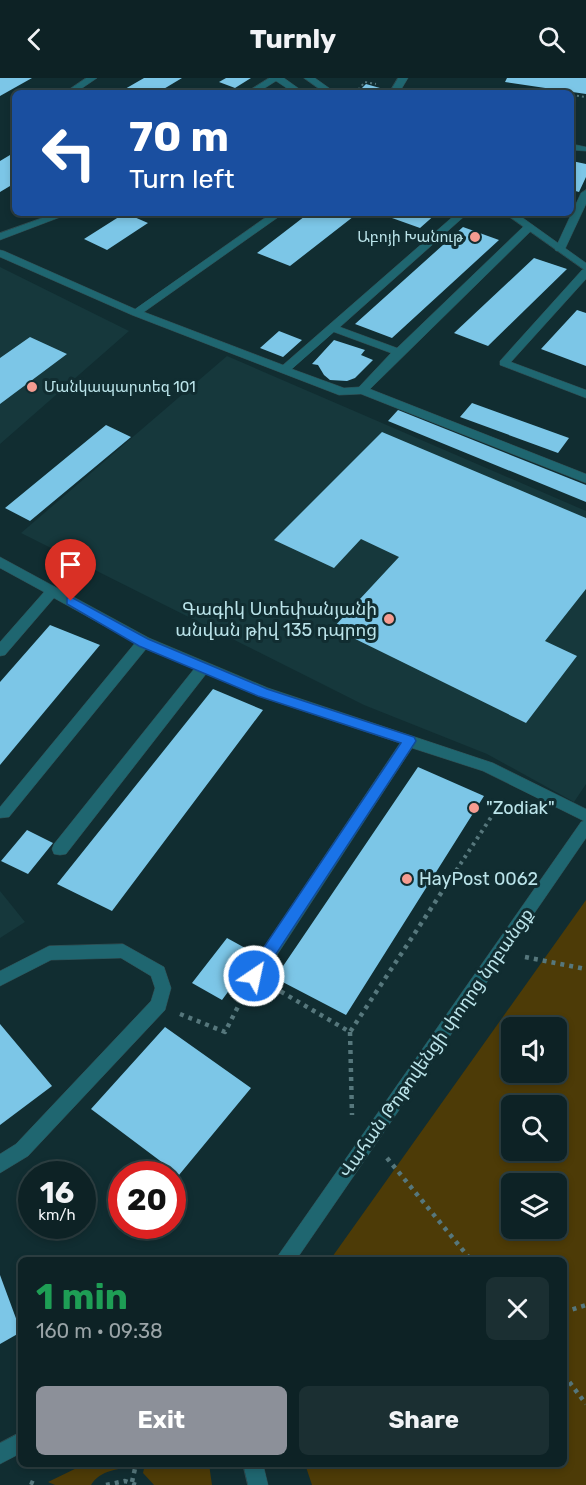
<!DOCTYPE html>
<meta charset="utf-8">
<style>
:root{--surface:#0d2225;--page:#1b2f32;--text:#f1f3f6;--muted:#9aa4a7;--line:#2d3f42;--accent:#8c9099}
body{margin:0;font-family:Rubik,"Noto Sans Armenian",sans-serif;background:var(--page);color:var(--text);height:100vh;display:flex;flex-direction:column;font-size:22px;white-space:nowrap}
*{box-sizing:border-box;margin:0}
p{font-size:20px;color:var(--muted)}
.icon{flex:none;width:33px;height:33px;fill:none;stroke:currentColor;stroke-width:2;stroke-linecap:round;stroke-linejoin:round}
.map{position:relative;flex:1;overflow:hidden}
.sheet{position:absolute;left:18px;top:1179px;width:549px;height:210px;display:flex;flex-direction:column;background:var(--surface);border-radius:9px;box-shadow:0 3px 9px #0003,0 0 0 2px var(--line)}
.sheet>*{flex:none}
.hud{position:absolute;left:12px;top:12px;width:562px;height:126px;border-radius:9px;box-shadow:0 3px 9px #0003,0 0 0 2px var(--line);background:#1a4fa0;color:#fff;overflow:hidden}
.buttons{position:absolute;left:501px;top:939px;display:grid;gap:12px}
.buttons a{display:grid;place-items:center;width:66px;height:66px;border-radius:9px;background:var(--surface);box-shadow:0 3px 9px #0003,0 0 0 2px var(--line);font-size:30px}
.speed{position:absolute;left:18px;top:1083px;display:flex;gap:12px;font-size:30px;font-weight:700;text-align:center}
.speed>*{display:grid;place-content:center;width:78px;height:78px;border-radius:50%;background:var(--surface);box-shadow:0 3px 9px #0003,0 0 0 2px var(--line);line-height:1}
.speed small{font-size:15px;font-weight:400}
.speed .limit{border:9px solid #d22;background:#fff;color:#111}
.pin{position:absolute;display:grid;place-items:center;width:51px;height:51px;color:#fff;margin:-62px -26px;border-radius:50% 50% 50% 0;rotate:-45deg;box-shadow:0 0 6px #0007}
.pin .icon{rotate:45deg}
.me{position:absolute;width:66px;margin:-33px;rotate:34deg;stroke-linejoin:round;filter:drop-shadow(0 0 4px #0008)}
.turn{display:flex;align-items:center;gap:21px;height:126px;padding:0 18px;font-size:27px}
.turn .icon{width:78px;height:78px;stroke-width:2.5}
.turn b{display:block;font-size:42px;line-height:51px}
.round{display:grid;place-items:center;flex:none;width:63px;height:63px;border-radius:9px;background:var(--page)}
.headline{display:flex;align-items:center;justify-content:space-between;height:102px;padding:0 18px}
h1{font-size:36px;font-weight:700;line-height:45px;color:#1e9e55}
.primary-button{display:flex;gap:12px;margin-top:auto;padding:12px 18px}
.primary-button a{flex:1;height:69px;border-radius:9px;background:var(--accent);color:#fff;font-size:24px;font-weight:700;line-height:69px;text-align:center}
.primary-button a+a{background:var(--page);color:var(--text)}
header{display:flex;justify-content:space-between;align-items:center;height:78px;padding:0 18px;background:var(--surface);font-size:27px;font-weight:700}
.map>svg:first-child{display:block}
</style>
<header><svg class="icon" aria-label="back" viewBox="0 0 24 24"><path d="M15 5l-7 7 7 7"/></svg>Turnly<svg class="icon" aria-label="search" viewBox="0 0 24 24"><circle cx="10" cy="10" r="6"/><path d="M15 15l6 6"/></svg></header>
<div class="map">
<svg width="586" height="1407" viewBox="0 0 586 1407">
<rect width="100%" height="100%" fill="#112d31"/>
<path fill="#16383c" d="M0 189 129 253 0 366Z
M227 278 586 433V706L574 724 487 676 364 627 21 455Z
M0 813 25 844 0 860Z"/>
<path fill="#4d3b07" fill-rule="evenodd" d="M586 822V1407H312L305 1386H564V1182H330ZM512 950H556V994H512ZM512 1028H556V1072H512ZM512 1106H556V1150H512Z
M85 1386H129L128 1390C114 1391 99 1394 91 1407H55L48 1404Z
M145 1386H209L212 1407H154L143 1395Z"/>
<path fill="#7cc6e7" d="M0 0H32L0 18Z
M144 0H182L157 15H118Z
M226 0H251L235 10 219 4Z
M507 0H586V16L505 4Z
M366 6 387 12 384 15 358 14Z
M15 74V105L0 114V83Z
M572 83 586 86V99L579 114 572 112Z
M125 135 148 145 107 172 84 161Z
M309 135H358L290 188 257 175Z
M398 135H437L420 150 392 140Z
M463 149 499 162 392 260 355 246Z
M534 180 567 191 488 268 454 255Z
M577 232 586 235V288L541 271Z
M279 253 302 262 283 279 260 270Z
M30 259 67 276 0 326V280Z
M334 262 365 272 361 277 373 282 355 300 347 303 330 302 324 297 318 287 312 286Z
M472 325 569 360 558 375 460 339Z
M398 332 586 407V424L388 343Z
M106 347 131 359 30 443 5 430Z
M382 354 586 440V511L545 563 577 578 526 645 333 550 399 479 361 461 334 490 274 462Z
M50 547 100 567 0 687V604Z
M213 611 263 632 112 833 57 806Z
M418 689 484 718 346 937 275 900Z
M27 752 53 765 28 796 1 783Z
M227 860 256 876 222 922 192 905Z
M0 946 52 1008 0 1047Z
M165 949 251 1010 179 1097 91 1031Z
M0 1197 21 1254 0 1266Z"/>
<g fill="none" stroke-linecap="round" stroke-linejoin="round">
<g stroke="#314b4f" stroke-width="1">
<path id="lane" d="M86 0H97L75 15H64Z
M269 0H284L305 15H294L276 3 257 15H245Z
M398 0H408L399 15H389Z
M572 66 586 69V73L572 72Z
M586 112V126L565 171 556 173 555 171 581 115Z
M56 135H71L0 162V155Z
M272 135H284L144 234 283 287 457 135H468L340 249 397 270 525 147H533V151L370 311 586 396V405L361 316 339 317 132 237 0 179V172L4 173 135 231ZM334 254 391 275 359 309 344 310 292 291Z
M586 191V201L511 284 586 312V320L500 287V283L582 192Z
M0 479 149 560 268 610 493 685 586 731V744L483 693 412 670 260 903 254 905 248 903 246 898 248 893 400 665 258 618 206 596 66 776 60 777 54 776 52 771 54 766 194 591 146 571 9 739 0 740V729L135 565 54 520 5 577 0 578V564L44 514 0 490Z
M123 866 164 889 171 910 165 932 28 1078 0 1095V1076L16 1066 151 923 155 910 151 898 121 880 51 882 0 908V893L49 868Z"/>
</g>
<g stroke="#314b4f" stroke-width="1">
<path id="street" d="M586 742V760L296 1182H275L581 744Z
M21 1354V1375L0 1386V1365Z
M243 1386H263L268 1407H248Z"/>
</g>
<g stroke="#314b4f" stroke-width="1">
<path id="secondary" d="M304 0H315L336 15H325Z
M504 135H516L586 185V193Z"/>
</g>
<path stroke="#56777c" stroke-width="2" stroke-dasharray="2 3" stroke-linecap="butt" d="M355 15 365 4 376 6
M572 17 586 19"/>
<path stroke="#56777c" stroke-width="4" stroke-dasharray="3 4.5" stroke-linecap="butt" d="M448 805 503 721"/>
<path stroke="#56777c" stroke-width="4.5" stroke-dasharray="4 5" stroke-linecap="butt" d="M525 879 586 891
M273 909 350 954 449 803
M180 936 225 954 244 917
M350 954 352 1037
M387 1080 471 1182
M564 1234 586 1227
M564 1297 586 1326
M30 1404 37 1407
M132 1404 136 1386
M106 1407 125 1403 136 1407"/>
<use href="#lane" fill="#1f6670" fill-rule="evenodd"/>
<use href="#street" fill="#1f6670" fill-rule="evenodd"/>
<use href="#secondary" fill="#1f6670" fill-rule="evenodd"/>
</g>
<path fill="#1a73e8" stroke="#114b97" stroke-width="1.5" d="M71 519 148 561 267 611 414 659 416 663 259 902 254 904 248 902 246 898 248 893 401 665 258 618 139 568 67 526V520Z"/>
<g fill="#f59c91" stroke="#112d31" stroke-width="2">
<circle cx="475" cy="159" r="6"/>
<circle cx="32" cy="309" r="6"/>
<circle cx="389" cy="541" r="6"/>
<circle cx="474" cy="730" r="6"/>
<circle cx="407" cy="801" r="6"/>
</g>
<g text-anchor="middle" stroke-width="6" stroke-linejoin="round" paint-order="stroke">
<g font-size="15" fill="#bbe4ea" stroke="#112d31" text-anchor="end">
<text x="463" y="164">Աբոյի Խանութ</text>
<text x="44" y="314" text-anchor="start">Մանկապարտեզ 101</text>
</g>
<g font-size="18" fill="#bbe4ea" stroke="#112d31" text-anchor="start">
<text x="377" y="537" text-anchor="end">Գագիկ Ստեփանյանի<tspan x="377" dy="21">անվան թիվ 135 դպրոց</tspan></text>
<text x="486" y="736">"Zodiak"</text>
<text x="419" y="807">HayPost 0062</text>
</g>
<g font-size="18" fill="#bbe4ea" stroke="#112d31">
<text transform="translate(436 965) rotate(-55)" y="6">Վահան Թոթովենցի փողոց նրբանցք</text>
</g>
</g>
</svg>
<div class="buttons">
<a><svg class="icon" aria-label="sound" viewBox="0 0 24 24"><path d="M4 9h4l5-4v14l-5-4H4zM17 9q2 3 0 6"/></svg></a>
<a><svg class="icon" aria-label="search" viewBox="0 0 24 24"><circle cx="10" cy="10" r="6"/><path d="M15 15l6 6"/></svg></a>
<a><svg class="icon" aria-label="layers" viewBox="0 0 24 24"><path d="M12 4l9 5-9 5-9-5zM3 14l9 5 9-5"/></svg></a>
</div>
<div class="speed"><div>16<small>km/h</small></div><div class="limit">20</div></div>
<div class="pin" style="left:71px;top:523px;background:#d93025"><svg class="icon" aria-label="arrive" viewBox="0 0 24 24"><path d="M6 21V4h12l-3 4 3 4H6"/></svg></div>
<svg class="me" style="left:254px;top:898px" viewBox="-20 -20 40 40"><circle r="17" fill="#1a73e8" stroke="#fff" stroke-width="3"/><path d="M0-11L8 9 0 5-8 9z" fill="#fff"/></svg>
<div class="hud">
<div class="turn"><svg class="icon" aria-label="left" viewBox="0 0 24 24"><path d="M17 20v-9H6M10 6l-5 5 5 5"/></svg><div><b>70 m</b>Turn left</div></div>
</div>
<section class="sheet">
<div class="headline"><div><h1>1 min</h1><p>160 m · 09:38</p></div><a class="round"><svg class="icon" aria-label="close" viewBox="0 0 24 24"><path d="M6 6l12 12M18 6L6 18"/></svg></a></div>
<div class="primary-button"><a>Exit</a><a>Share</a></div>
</section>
</div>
